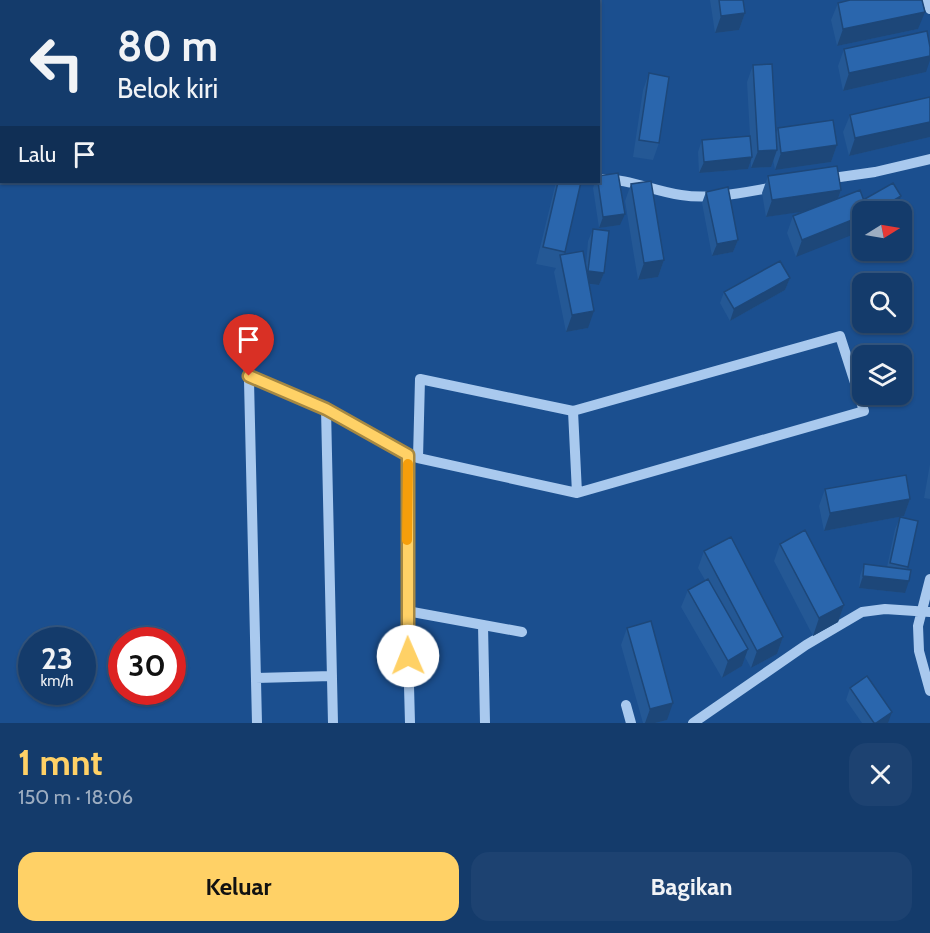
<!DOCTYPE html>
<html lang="id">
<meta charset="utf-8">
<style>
:root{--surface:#143b6b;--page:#1d4271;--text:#f1f3f6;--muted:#9dadc1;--line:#33557e;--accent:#ffd166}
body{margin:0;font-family:Cabin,sans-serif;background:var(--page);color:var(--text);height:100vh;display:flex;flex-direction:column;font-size:22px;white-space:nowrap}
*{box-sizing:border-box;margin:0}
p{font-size:20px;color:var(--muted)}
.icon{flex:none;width:33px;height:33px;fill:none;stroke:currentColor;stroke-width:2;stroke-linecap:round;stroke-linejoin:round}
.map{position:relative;height:723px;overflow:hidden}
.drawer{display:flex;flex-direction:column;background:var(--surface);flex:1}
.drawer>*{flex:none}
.banner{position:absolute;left:0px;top:0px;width:600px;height:183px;box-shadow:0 2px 4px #0004,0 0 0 2px var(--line);background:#143b6b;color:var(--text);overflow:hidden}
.needle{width:39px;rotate:79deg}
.tools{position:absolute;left:852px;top:201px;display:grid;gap:12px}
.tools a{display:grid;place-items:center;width:60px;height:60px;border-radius:12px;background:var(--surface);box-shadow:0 2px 4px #0004,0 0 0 2px var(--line);font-size:30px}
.speed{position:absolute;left:18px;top:627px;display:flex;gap:12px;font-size:30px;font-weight:700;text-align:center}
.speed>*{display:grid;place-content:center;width:78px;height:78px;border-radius:50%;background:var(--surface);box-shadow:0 2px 4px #0004,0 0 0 2px var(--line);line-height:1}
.speed small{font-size:15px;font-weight:400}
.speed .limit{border:9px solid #d22;background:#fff;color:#111}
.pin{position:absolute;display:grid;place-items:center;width:51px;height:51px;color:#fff;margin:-62px -26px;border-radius:50% 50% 50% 0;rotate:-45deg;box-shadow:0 0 6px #0007}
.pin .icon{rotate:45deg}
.me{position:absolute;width:66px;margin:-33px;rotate:359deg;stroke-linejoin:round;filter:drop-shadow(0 0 4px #0008)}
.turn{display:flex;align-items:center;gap:21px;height:126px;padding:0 18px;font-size:27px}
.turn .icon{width:78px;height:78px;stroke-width:2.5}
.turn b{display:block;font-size:42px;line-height:51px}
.then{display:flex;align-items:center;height:57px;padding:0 18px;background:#0003;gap:12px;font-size:22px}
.round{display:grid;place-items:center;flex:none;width:63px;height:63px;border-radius:18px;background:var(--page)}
.overview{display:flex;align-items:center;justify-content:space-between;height:102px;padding:0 18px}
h1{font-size:36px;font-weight:700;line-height:45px;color:var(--accent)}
.primary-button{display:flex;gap:12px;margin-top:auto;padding:12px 18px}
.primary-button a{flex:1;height:69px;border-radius:18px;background:var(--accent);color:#111;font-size:24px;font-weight:700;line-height:69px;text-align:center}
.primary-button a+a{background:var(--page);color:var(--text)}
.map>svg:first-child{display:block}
</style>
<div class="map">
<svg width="930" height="723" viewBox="0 0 930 723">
<rect width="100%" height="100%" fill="#1b4f8f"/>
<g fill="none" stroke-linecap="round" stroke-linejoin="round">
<path stroke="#a9c9ee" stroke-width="10" d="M123 0V2
M307 0 308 2
M927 0 930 9
M598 179C628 178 653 191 681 195 712 200 745 192 775 187
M826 179 875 172 930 159
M248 338 257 723
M249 376 326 409 408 455 418 458 577 493 864 411 840 336 573 411 420 379 418 458
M326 409 333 723
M573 411 577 493
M408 455 407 611 410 723
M930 579 918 626 919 651 930 691
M407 611 522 632
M483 625 485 723
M256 678 332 676
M626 705 631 723
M693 723 806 645 862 612 885 609 930 612"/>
</g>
<path fill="#245895" d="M463 0H544V2H463Z
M710 0H743L745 13 739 30 715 33Z
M838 3 918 29 837 46 831 20Z
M844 49 926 72 843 91 838 66Z
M753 65 776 133 778 128 837 145 831 162 775 170 773 159 771 167 751 168V160L748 169 699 173 698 152 702 140 750 136 747 82Z
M649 73 659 143 653 160 633 157 643 90Z
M930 97V137L849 156 843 132 850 115Z
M768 176 841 190 838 199 864 200 897 208 890 212H862L796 257 787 233 793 216 805 211 766 217 762 193Z
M556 182H581L564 255 586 265 588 241 593 229 604 273 599 285 589 284 588 328 566 332 554 272 556 268 536 264Z
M595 182H598L620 225 599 228 593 188Z
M631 184 664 260 658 277 638 280 625 201Z
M706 192 738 240 733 252 712 256 702 203Z
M790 278 785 290 730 321 720 303 724 292Z
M930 464V499L924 498Z
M825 489 910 499 904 516 824 531 819 506Z
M900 517 918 521 907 569 905 593 859 588 860 576 864 564 887 567 895 529Z
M780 544 844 605 838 622 813 636 774 561Z
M704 551 783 637 777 654 751 668 745 657 742 666 722 678 681 607 688 590 705 580 698 568Z
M627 628 667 720 655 723H643L621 645Z
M850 688 888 723H862L846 700Z"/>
<path fill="#1d4779" d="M925 12 918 29 837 46 843 29Z
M745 13 739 30 715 33 721 16Z
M930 56V60L926 72 843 91 849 73Z
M930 122V137L849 156 855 138Z
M837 145 831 162 775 170 781 153Z
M777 150 771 167 751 168 758 151Z
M752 157 748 169 699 173 704 162Z
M841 190 835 207 766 217 772 200Z
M901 196 897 208 890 212H874Z
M625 214 620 225 599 228 603 217Z
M862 216V231L796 257 802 240Z
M738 240 733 252 712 256 717 244Z
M664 260 658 277 638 280 644 263Z
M588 271 604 273 599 285 583 283Z
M790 278 785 290 730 321 734 309Z
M594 311 588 328 566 332 572 315Z
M910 499 904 516 824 531 830 513Z
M863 576 909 581 905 593 859 588Z
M844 605 838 622 813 636 819 618Z
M783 637 777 654 751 668 757 651Z
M748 649 742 666 722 678 728 661Z
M673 703 667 720 655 723H645L650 709Z
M892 712 888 723H876Z"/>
<path fill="#2a66ad" stroke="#1d4779" stroke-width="1.5" d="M284 0H306V2H285Z
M468 0H516L517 1 468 2Z
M522 0H544V2H522Z
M573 0H590V2H573Z
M719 0H743L745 13 721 16Z
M850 0H922L925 12 843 29 838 3Z
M927 31 930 47V56L849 73 844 49Z
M772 64 777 150 758 151 753 65Z
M649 73 669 77 659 143 639 140Z
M930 97V122L855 138 850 115Z
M833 120 837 145 781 153 778 128Z
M750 136 752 157 704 162 702 140Z
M837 166 841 190 772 200 768 176Z
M618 173 625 214 603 217 598 182V176Z
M651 181 664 260 644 263 631 184Z
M558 182H581L565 252 543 247Z
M893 183 901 196 874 212H870L863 200Z
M728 187 738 240 717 244 706 192Z
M860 190 868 212H862V216L802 240 793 216Z
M593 229 609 231 604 273 588 271Z
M583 251 594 311 572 315 560 255Z
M780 261 790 278 734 309 724 292Z
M906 475 910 499 830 513 825 489Z
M900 517 918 521 908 567 890 563Z
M805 530 844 605 819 618 780 544Z
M731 537 783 637 757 651 704 551Z
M864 564 911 570 909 581 863 576Z
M708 579 748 649 728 661 688 590Z
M651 621 673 703 650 709 627 628Z
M867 676 892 712 876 723H874L850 688Z"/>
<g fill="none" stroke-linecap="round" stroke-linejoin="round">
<g stroke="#a68842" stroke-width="15">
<path id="route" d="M249 376 326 409 408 455V656"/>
</g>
<use href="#route" stroke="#ffd166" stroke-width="10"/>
<path stroke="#f59e0b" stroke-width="10" d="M407 540 408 464"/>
</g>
</svg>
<div class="tools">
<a><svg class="needle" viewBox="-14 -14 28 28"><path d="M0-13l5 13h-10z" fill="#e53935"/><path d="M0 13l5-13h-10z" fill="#9dadc1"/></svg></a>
<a><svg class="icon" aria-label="search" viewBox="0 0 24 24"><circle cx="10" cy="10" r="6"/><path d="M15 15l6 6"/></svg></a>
<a><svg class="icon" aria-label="layers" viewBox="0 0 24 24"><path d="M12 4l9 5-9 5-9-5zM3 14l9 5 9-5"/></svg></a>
</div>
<div class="speed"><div>23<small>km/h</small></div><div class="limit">30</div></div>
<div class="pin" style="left:249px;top:376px;background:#d93025"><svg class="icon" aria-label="arrive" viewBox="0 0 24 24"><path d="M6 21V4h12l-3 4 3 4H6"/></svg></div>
<svg class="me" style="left:408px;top:656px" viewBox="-20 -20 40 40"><circle r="19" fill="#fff"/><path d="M0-13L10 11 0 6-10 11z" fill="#ffd166"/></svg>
<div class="banner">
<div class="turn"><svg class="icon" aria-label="left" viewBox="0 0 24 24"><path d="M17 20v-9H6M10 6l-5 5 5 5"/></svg><div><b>80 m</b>Belok kiri</div></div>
<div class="then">Lalu<svg class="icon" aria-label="arrive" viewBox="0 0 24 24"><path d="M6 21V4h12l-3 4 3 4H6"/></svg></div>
</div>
</div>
<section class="drawer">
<div class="overview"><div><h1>1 mnt</h1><p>150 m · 18:06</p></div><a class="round"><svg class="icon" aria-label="close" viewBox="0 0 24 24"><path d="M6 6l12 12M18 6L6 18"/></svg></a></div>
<div class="primary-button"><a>Keluar</a><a>Bagikan</a></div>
</section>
